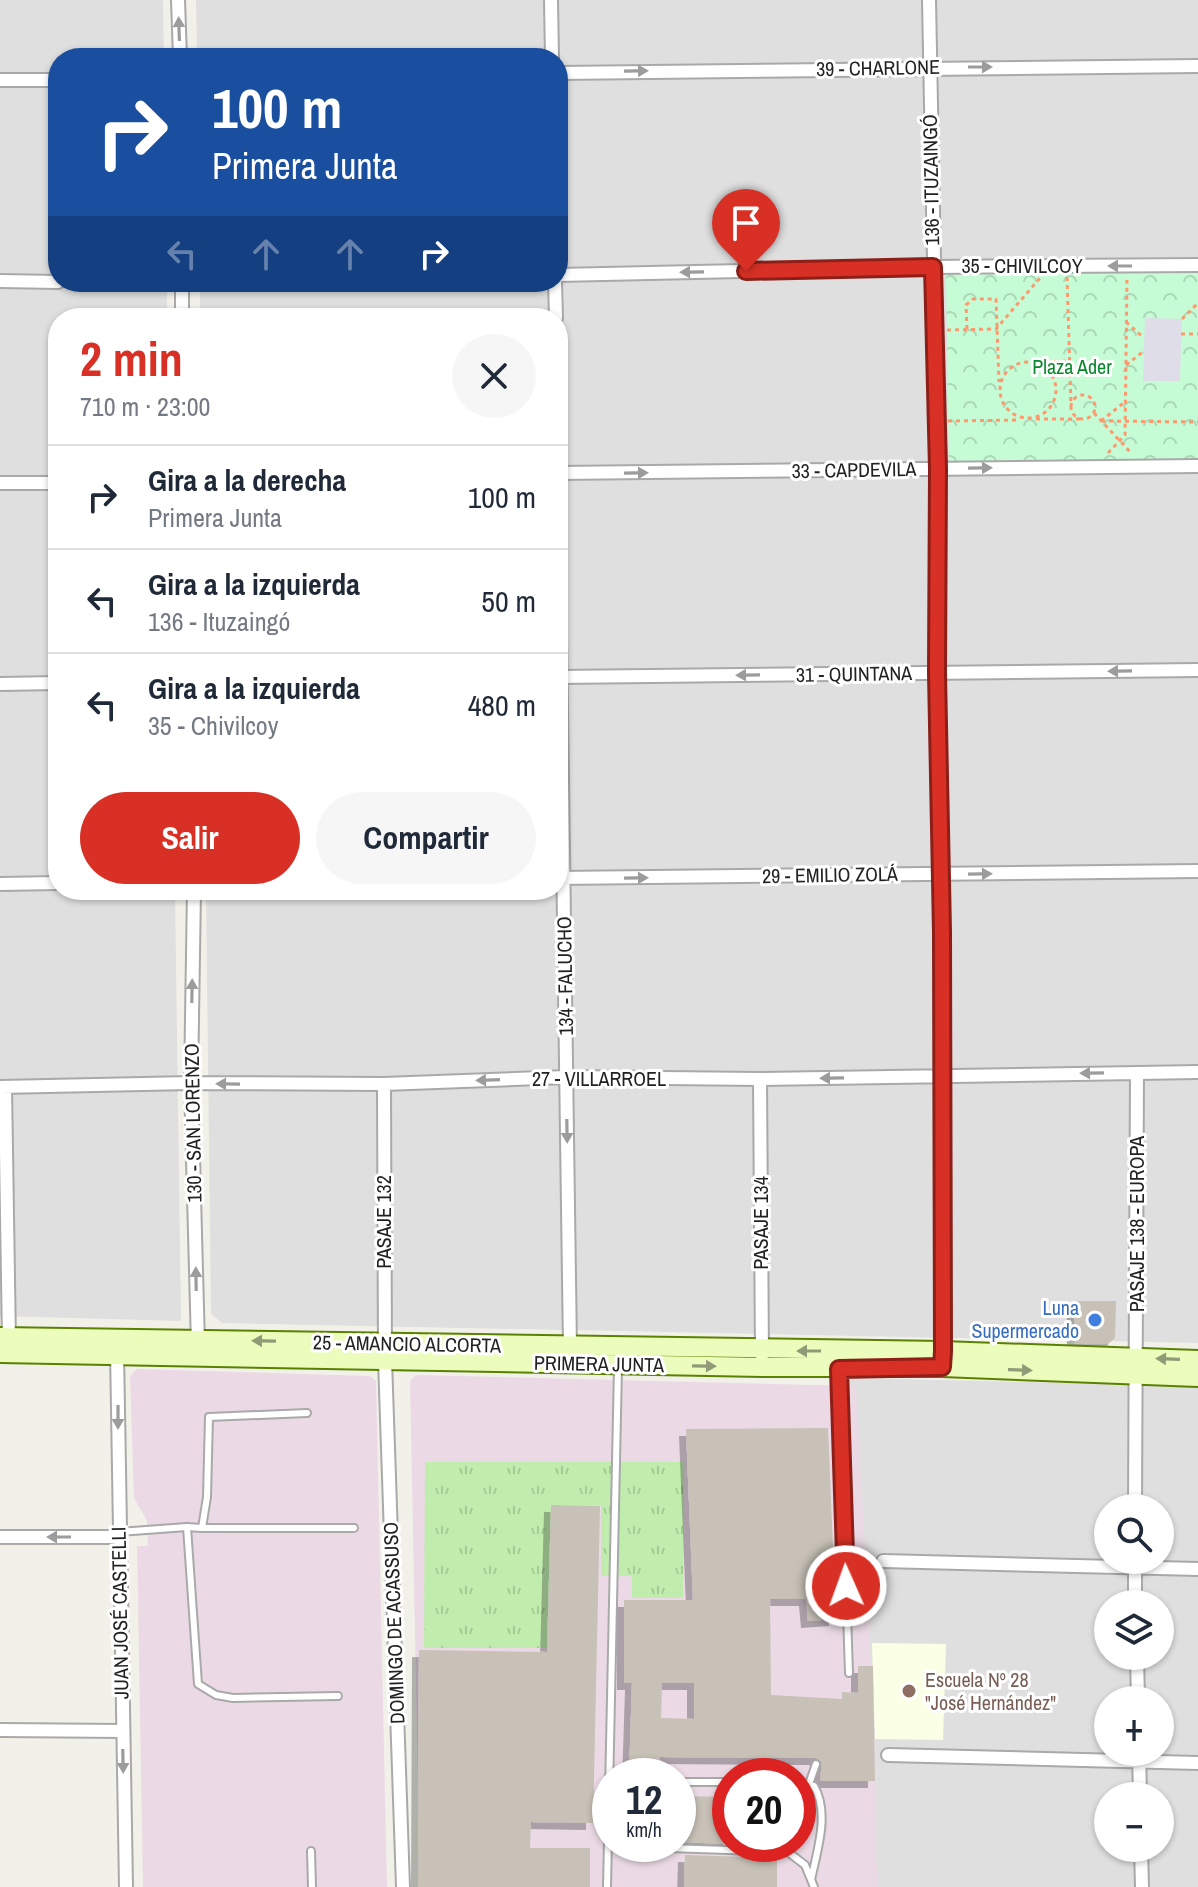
<!DOCTYPE html>
<html lang="es">
<meta charset="utf-8">
<style>
:root{--surface:#fff;--page:#f6f6f7;--text:#1f2937;--muted:#747a83;--line:#e0e1e3;--accent:#d93025}
body{margin:0;font-family:"Archivo Narrow",sans-serif;background:var(--page);color:var(--text);height:100vh;display:flex;flex-direction:column;font-size:30px;white-space:nowrap}
*{box-sizing:border-box;margin:0}
p{font-size:26px;color:var(--muted)}
.icon{flex:none;width:44px;height:44px;fill:none;stroke:currentColor;stroke-width:2;stroke-linecap:round;stroke-linejoin:round}
.map{position:relative;flex:1;overflow:hidden}
.details{position:absolute;left:48px;top:308px;width:520px;height:592px;display:flex;flex-direction:column;background:var(--surface);border-radius:32px;box-shadow:0 2px 6px #0004}
.details>*{flex:none}
.guide{position:absolute;left:48px;top:48px;width:520px;height:244px;border-radius:32px;box-shadow:0 2px 6px #0004;background:#1a4fa0;color:#fff;overflow:hidden}
.buttons{position:absolute;left:1094px;top:1494px;display:grid;gap:16px}
.buttons a{display:grid;place-items:center;width:80px;height:80px;border-radius:50%;background:var(--surface);box-shadow:0 2px 6px #0004;font-size:40px}
.speed{position:absolute;left:592px;top:1758px;display:flex;gap:16px;font-size:40px;font-weight:700;text-align:center}
.speed>*{display:grid;place-content:center;width:104px;height:104px;border-radius:50%;background:var(--surface);box-shadow:0 2px 6px #0004;line-height:1}
.speed small{font-size:20px;font-weight:400}
.speed .limit{border:12px solid #d22;background:#fff;color:#111}
.pin{position:absolute;display:grid;place-items:center;width:68px;height:68px;color:#fff;margin:-82px -34px;border-radius:50% 50% 50% 0;rotate:-45deg;box-shadow:0 0 8px #0007}
.pin .icon{rotate:45deg}
.me{position:absolute;width:88px;margin:-44px;rotate:358deg;stroke-linejoin:round;filter:drop-shadow(0 0 6px #0008)}
.turn{display:flex;align-items:center;gap:28px;height:168px;padding:0 32px;font-size:36px}
.turn .icon{width:104px;height:104px;stroke-width:2.5}
.turn b{display:block;font-size:56px;line-height:68px}
.lanes{display:flex;align-items:center;height:76px;padding:0 32px;background:#0003;justify-content:center;gap:40px;direction:ltr}
.lanes .off{opacity:.35}
.round{display:grid;place-items:center;flex:none;width:84px;height:84px;border-radius:42px;background:var(--page)}
.headline{display:flex;align-items:center;justify-content:space-between;height:136px;padding:0 32px}
h1{font-size:48px;font-weight:700;line-height:60px;color:var(--accent)}
.button{display:flex;gap:16px;margin-top:auto;padding:16px 32px}
.button a{flex:1;height:92px;border-radius:48px;background:var(--accent);color:#fff;font-size:32px;font-weight:700;line-height:92px;text-align:center}
.button a+a{background:var(--page);color:var(--text)}
ul{padding:0;list-style:none}
li{display:flex;align-items:center;gap:24px;height:104px;padding:0 32px;border-top:2px solid var(--line)}
li div{flex:1}
li b{display:block;font-size:30px}
li em{font-style:normal}
.map>svg:first-child{display:block}
</style>
<div class="map">
<svg width="1198" height="1887" viewBox="0 0 1198 1887">
<defs>
<pattern id="grass-tufts" width="24" height="20" patternUnits="userSpaceOnUse" patternTransform="scale(2)"><rect width="24" height="20" fill="#c0edae"/><path d="M3 7l-1-3M5 7V3M7 7l1-3M15 17l-1-3M17 17v-4M19 17l1-3" fill="none" stroke="#a5cb95"/></pattern>
<pattern id="park-crowns" width="20" height="18" patternUnits="userSpaceOnUse" patternTransform="scale(2)"><rect width="20" height="18" fill="#c6fcd5"/><path d="M2 6a3 3 0 1 1 6 0M12 15a3 3 0 1 1 6 0" fill="none" stroke="#aad8b7"/></pattern>
<filter id="shadow"><feDropShadow dx="-7" dy="7" stdDeviation="0" flood-color="#0004"/></filter>
</defs>
<rect width="100%" height="100%" fill="#f2f1e9"/>
<path fill="#e0dfdf" fill-rule="evenodd" d="M0 0H163L164 58H58V282H167V318H58V890H175L181 1321 0 1316Z
M196 0H1198V1343L222 1323 211 1314 206 890H558V318H200V282H558V58H197Z
M849 1378 1198 1386V1887H861ZM1108 1508H1160V1560H1108ZM1108 1604H1160V1656H1108ZM1108 1700H1160V1752H1108ZM1108 1796H1160V1848H1108Z"/>
<path fill="#ebdae5" fill-rule="evenodd" d="M137 1369 370 1376 376 1381 387 1887H143L137 1546H148L147 1521 134 1498 130 1376Z
M416 1375 856 1386 875 1739 877 1887H420L410 1381ZM610 1776H678V1844H610ZM730 1776H798V1844H730Z"/>
<path fill="#faffe5" d="M872 1643 946 1644 943 1740 875 1739Z"/>
<path fill="url(#grass-tufts)" d="M425 1462H684L683 1598H632V1576H601V1505H551L549 1648H424Z"/>
<path fill="url(#park-crowns)" d="M1198 266V461L949 467 946 272Z"/>
<path fill="#dfdde8" d="M1145 318 1182 319 1180 381H1143Z"/>
<path fill="#c7c1b7" fill-rule="evenodd" filter="url(#shadow)" d="M1074 1301H1116L1115 1338 1108 1344H1074Z
M828 1428 836 1619 808 1621 806 1599H770L771 1695 842 1699V1692L858 1693V1666H873L875 1781H820L822 1762 816 1758 660 1757V1776H629L632 1683H624V1600H693L686 1429ZM662 1683H694V1719L661 1718Z
M551 1505 600 1506 593 1823 531 1822 530 1848H590V1887H418L419 1650 547 1652Z
M678 1796 730 1797V1844L778 1846 678 1842Z
M685 1855 777 1858V1887H684Z"/>
<g fill="none" stroke-linecap="round" stroke-linejoin="round">
<g stroke="#a9a9a9" stroke-width="10">
<path id="lane" d="M839 1369 849 1673
M187 1527 202 1528 207 1497 209 1417 307 1413
M202 1528H354
M119 1532 187 1527 198 1684 216 1695 233 1698 338 1696
M678 1782H730
M798 1783 814 1786C830 1813 817 1851 811 1880
M809 1784 816 1764
M608 1846 788 1852 805 1865 814 1887
M311 1851 312 1887
M607 1887 618 1367"/>
</g>
<g stroke="#a9a9a9" stroke-width="16">
<path id="street" d="M178 0 180 58
M551 0 552 58
M929 0 938 469 937 673 943 1076V1357
M558 73 1198 66
M0 80H58
M558 275 933 267 1198 265
M0 281 58 282
M182 282V318
M555 282 556 318
M558 473 1198 466
M0 483H58
M558 493 570 1349
M558 677 1198 670
M0 684 58 683
M558 878 1198 871
M0 884 58 883
M194 890 191 1083 198 1345
M760 1079 762 1356
M384 1084 385 1360 403 1887
M0 1087 191 1083 384 1084 566 1077 760 1079 1198 1072
M5 1087 9 1342
M117 1350 126 1887
M1135 1508 1137 1073
M0 1537H119
M1135 1560V1604
M883 1561 1198 1569
M1137 1656 1138 1700
M0 1730 123 1731
M1139 1752 1140 1796
M888 1755 1198 1763
M1141 1848 1142 1887"/>
</g>
<g stroke="#5a8101" stroke-width="22">
<path id="secondary" d="M0 1337 943 1351 1198 1360
M0 1353 762 1367H942L1198 1377"/>
</g>
<path stroke="#fe996d" stroke-width="3" stroke-dasharray="4 4" stroke-linecap="butt" d="M1067 277 1071 407
M1182 319 1198 303
M1126 322 1144 338
M967 329 966 305 973 299H996L999 382
M947 330 996 329 1040 278
M1181 334H1198
M1000 390a28 28 0 1 1 56 0a28 28 0 1 1-56 0Z
M1038 362 1070 361
M1126 365 1144 351
M1071 407a12 12 0 1 1 24 0a12 12 0 1 1-24 0Z
M1094 413 1132 454
M1036 419H1084
M948 421 1020 420
M1101 421 1198 422
M1101 421 1126 401
M1108 453 1125 435 1127 280"/>
<use href="#lane" stroke="#fff" stroke-width="6"/>
<use href="#street" stroke="#fff" stroke-width="12"/>
<use href="#secondary" stroke="#ecfcbd" stroke-width="18"/>
</g>
<defs><path id="oneway-solid" d="M-6-.8H1V-3.2L6.5 0L1 3.2V.8H-6Z" transform="scale(2)"/></defs>
<g fill="#9c9c9c">
<use href="#oneway-solid" transform="translate(179 29) rotate(-92)"/>
<use href="#oneway-solid" transform="translate(980 67)"/>
<use href="#oneway-solid" transform="translate(636 71) rotate(-1)"/>
<use href="#oneway-solid" transform="translate(1120 266) rotate(180)"/>
<use href="#oneway-solid" transform="translate(692 272) rotate(179)"/>
<use href="#oneway-solid" transform="translate(980 468) rotate(-1)"/>
<use href="#oneway-solid" transform="translate(636 473) rotate(-1)"/>
<use href="#oneway-solid" transform="translate(1120 671) rotate(179)"/>
<use href="#oneway-solid" transform="translate(748 675) rotate(179)"/>
<use href="#oneway-solid" transform="translate(980 874) rotate(-1)"/>
<use href="#oneway-solid" transform="translate(636 878) rotate(-1)"/>
<use href="#oneway-solid" transform="translate(192 991) rotate(-89)"/>
<use href="#oneway-solid" transform="translate(1092 1073) rotate(179)"/>
<use href="#oneway-solid" transform="translate(832 1078) rotate(179)"/>
<use href="#oneway-solid" transform="translate(488 1080) rotate(178)"/>
<use href="#oneway-solid" transform="translate(228 1084) rotate(-179)"/>
<use href="#oneway-solid" transform="translate(567 1131) rotate(89)"/>
<use href="#oneway-solid" transform="translate(196 1279) rotate(-91)"/>
<use href="#oneway-solid" transform="translate(118 1417) rotate(90)"/>
<use href="#oneway-solid" transform="translate(59 1537) rotate(-180)"/>
<use href="#oneway-solid" transform="translate(123 1761) rotate(89)"/>
</g>
<g fill="#919a77">
<use href="#oneway-solid" transform="translate(264 1341) rotate(-179)"/>
<use href="#oneway-solid" transform="translate(809 1351) rotate(-180)"/>
<use href="#oneway-solid" transform="translate(1168 1359) rotate(-178)"/>
<use href="#oneway-solid" transform="translate(704 1366) rotate(1)"/>
<use href="#oneway-solid" transform="translate(1020 1370) rotate(2)"/>
</g>
<g fill="none" stroke-linecap="round" stroke-linejoin="round">
<g stroke="#8d1f18" stroke-width="20">
<path id="route" d="M746 271 933 267 938 469 937 673 942 932 943 1351 942 1367 839 1369 846 1586"/>
</g>
<use href="#route" stroke="#d93025" stroke-width="14"/>
</g>
<circle fill="#3f7fe0" stroke="#fff" stroke-width="3" cx="1095" cy="1320" r="8"/>
<circle fill="#8d6e63" stroke="#fff" stroke-width="3" cx="909" cy="1691" r="8"/>
<g text-anchor="middle" stroke-width="6" stroke-linejoin="round" paint-order="stroke">
<g font-size="20" fill="#222" stroke="#fff">
<text transform="translate(878 68) rotate(-1)" y="7">39 - CHARLONE</text>
<text transform="translate(931 180) rotate(-91)" y="7">136 - ITUZAINGÓ</text>
<text x="1022" y="273">35 - CHIVILCOY</text>
<text transform="translate(854 470) rotate(-1)" y="7">33 - CAPDEVILA</text>
<text transform="translate(854 674) rotate(-1)" y="7">31 - QUINTANA</text>
<text transform="translate(830 875) rotate(-1)" y="7">29 - EMILIO ZOLÁ</text>
<text transform="translate(565 976) rotate(-91)" y="7">134 - FALUCHO</text>
<text x="599" y="1086">27 - VILLARROEL</text>
<text transform="translate(193 1123) rotate(-91)" y="7">130 - SAN LORENZO</text>
<text transform="translate(384 1222) rotate(-90)" y="7">PASAJE 132</text>
<text transform="translate(761 1223) rotate(-90)" y="7">PASAJE 134</text>
<text transform="translate(1137 1224) rotate(-90)" y="7">PASAJE 138 - EUROPA</text>
<text transform="translate(407 1344) rotate(1)" y="7">25 - AMANCIO ALCORTA</text>
<text transform="translate(599 1364) rotate(1)" y="7">PRIMERA JUNTA</text>
<text transform="translate(120 1613) rotate(-91)" y="7">JUAN JOSÉ CASTELLI</text>
<text transform="translate(394 1623) rotate(-92)" y="7">DOMINGO DE ACASSUSO</text>
</g>
<g font-size="20" fill="#08882c" stroke="#fff">
<text x="1072" y="374">Plaza Ader</text>
</g>
<g font-size="20" fill="#366cbe" stroke="#fff" text-anchor="end">
<text x="1079" y="1315">Luna<tspan x="1079" dy="23">Supermercado</tspan></text>
</g>
<g font-size="20" fill="#785e54" stroke="#fff" text-anchor="start">
<text x="925" y="1687">Escuela Nº 28<tspan x="925" dy="23">"José Hernández"</tspan></text>
</g>
</g>
</svg>
<div class="buttons">
<a><svg class="icon" aria-label="search" viewBox="0 0 24 24"><circle cx="10" cy="10" r="6"/><path d="M15 15l6 6"/></svg></a>
<a><svg class="icon" aria-label="layers" viewBox="0 0 24 24"><path d="M12 4l9 5-9 5-9-5zM3 14l9 5 9-5"/></svg></a>
<a>+</a>
<a>−</a>
</div>
<div class="speed"><div>12<small>km/h</small></div><div class="limit">20</div></div>
<div class="pin" style="left:746px;top:271px;background:#d93025"><svg class="icon" aria-label="arrive" viewBox="0 0 24 24"><path d="M6 21V4h12l-3 4 3 4H6"/></svg></div>
<svg class="me" style="left:846px;top:1586px" viewBox="-20 -20 40 40"><circle r="17" fill="#d93025" stroke="#fff" stroke-width="3"/><path d="M0-11L8 9 0 5-8 9z" fill="#fff"/></svg>
<div class="guide">
<div class="turn"><svg class="icon" aria-label="right" viewBox="0 0 24 24"><path d="M7 20v-9h11M14 6l5 5-5 5"/></svg><div><b>100 m</b>Primera Junta</div></div>
<div class="lanes"><svg class="icon off" aria-label="left" viewBox="0 0 24 24"><path d="M17 20v-9H6M10 6l-5 5 5 5"/></svg><svg class="icon off" aria-label="ahead" viewBox="0 0 24 24"><path d="M12 20V5M6 11l6-6 6 6"/></svg><svg class="icon off" aria-label="ahead" viewBox="0 0 24 24"><path d="M12 20V5M6 11l6-6 6 6"/></svg><svg class="icon" aria-label="right" viewBox="0 0 24 24"><path d="M7 20v-9h11M14 6l5 5-5 5"/></svg></div>
</div>
<section class="details">
<div class="headline"><div><h1>2 min</h1><p>710 m · 23:00</p></div><a class="round"><svg class="icon" aria-label="close" viewBox="0 0 24 24"><path d="M6 6l12 12M18 6L6 18"/></svg></a></div>
<ul>
<li><svg class="icon" aria-label="right" viewBox="0 0 24 24"><path d="M7 20v-9h11M14 6l5 5-5 5"/></svg><div><b>Gira a la derecha</b><p>Primera Junta</p></div><em>100 m</em></li>
<li><svg class="icon" aria-label="left" viewBox="0 0 24 24"><path d="M17 20v-9H6M10 6l-5 5 5 5"/></svg><div><b>Gira a la izquierda</b><p>136 - Ituzaingó</p></div><em>50 m</em></li>
<li><svg class="icon" aria-label="left" viewBox="0 0 24 24"><path d="M17 20v-9H6M10 6l-5 5 5 5"/></svg><div><b>Gira a la izquierda</b><p>35 - Chivilcoy</p></div><em>480 m</em></li>
</ul>
<div class="button"><a>Salir</a><a>Compartir</a></div>
</section>
</div>
